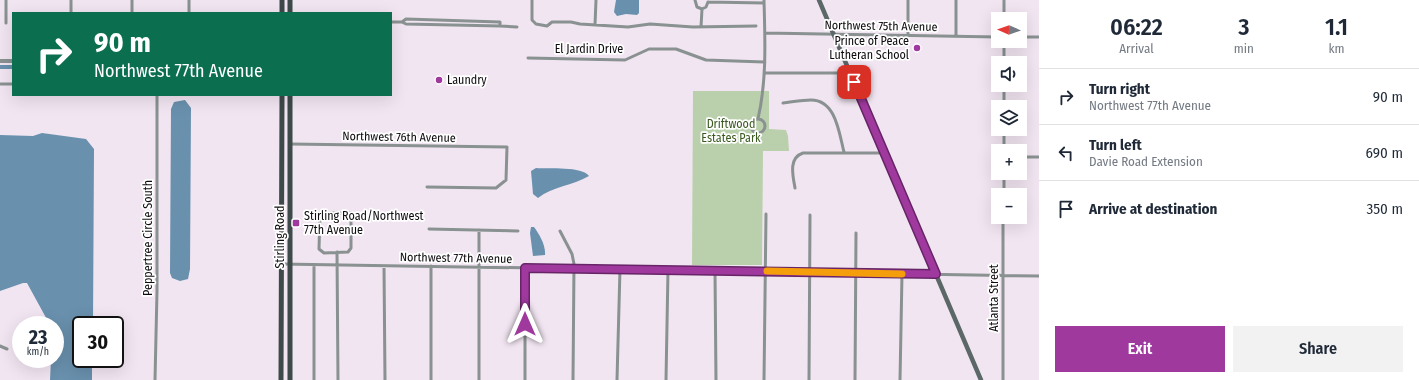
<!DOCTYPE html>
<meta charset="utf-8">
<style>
:root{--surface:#fff;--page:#f2f2f3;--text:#1f2937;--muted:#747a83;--line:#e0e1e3;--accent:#9f399e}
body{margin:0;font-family:"Fira Sans Condensed",sans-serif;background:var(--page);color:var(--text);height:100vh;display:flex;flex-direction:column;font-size:15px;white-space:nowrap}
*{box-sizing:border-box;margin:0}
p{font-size:13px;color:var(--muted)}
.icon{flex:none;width:22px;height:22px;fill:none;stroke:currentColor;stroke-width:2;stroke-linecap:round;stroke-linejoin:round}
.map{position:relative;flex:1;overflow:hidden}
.drawer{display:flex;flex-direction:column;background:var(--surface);width:380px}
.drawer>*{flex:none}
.guide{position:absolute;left:12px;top:12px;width:380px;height:84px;border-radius:0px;box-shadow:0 4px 16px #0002;background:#0b6e4f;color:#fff;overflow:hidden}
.needle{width:26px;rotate:272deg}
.tools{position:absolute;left:991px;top:12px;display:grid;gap:8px}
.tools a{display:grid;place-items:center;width:36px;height:36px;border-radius:0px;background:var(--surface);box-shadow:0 4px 16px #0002;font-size:20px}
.speed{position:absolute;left:12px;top:316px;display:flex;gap:8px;font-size:20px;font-weight:700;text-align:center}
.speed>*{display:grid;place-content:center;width:52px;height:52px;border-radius:50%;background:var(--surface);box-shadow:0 4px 16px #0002;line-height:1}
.speed small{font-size:10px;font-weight:400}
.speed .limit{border:2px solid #111;border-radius:6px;background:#fff;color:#111}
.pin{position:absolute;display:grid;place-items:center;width:34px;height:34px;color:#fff;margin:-17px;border-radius:8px;box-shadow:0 2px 6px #0006}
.me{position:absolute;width:44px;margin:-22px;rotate:0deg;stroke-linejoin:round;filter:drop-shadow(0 0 3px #0008)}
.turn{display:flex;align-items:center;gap:14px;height:84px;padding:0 16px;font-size:18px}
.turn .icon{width:52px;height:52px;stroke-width:2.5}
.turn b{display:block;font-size:28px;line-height:34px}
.eta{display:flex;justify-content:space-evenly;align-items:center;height:68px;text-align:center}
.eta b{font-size:24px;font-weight:600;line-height:28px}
.button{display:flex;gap:8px;margin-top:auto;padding:8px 16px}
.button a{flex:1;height:46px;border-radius:0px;background:var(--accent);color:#fff;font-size:16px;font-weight:600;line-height:46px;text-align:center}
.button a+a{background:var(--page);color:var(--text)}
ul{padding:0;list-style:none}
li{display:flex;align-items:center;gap:12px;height:56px;padding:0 16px;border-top:1px solid var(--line)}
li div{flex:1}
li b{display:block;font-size:15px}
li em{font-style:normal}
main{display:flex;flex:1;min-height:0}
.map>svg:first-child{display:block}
</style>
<main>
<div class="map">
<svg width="1039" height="380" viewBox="0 0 1039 380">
<rect width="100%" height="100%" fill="#f1e5f1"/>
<path fill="#bad0ac" d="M693 91H769V129L786 130 788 136 789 151H763L762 265H692Z"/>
<path fill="#6990ad" d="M616 0H639V13L637 15 626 14 617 16 614 12Z
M185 100 191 108 190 269 188 279 180 281 172 278 170 273 171 109 174 102Z
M42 133 86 139 94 149 93 325H81V359H92V380H50L51 359H55V325H50L27 283H23L0 291V135L33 136Z
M536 168C549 169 582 166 589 176 572 186 553 186 538 198L533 194 531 171Z
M531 227H534C539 234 546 245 545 255L533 256 530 233Z"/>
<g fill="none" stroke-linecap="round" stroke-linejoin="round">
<path stroke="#6990ad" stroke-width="4" d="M0 67H13"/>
<path stroke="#899191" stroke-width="3" d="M532 0V20L536 24 547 26 552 22H571L580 24 628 27 650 24 693 27 756 26
M695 0 697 7 702 9 706 7 708 2
M908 0V35
M1004 0V19
M708 2 764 3
M71 13V0
M132 13V0
M189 13V0
M406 19 500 22V26L406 24 402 22Z
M391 22H402
M6 23V0
M595 25 596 0
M500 26 517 27
M701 27 702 9
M765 33 998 37
M956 36V0
M1020 37H1039
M1004 41V63
M528 58 625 60 649 49H676L706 60 765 62
M765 73H850
M0 84H13
M1004 85V107
M783 103C792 102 802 100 811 100 836 100 839 133 844 152
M751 126a7 7 0 1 1 14 0a7 7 0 1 1-14 0Z
M758 119C767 79 765 40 764 0
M1004 129V151
M290 144 507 147 506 180 496 188 427 187
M1020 157H1039
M795 188C793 176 788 158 803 153H884
M1004 195V173
M320 213H351V248L348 252 324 253 319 249Z
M429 229 518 231
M560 231 572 254 574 264 573 380
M337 252 338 380
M281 264 1039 276
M384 266 385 380
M431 266V380
M715 272 716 380
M0 346 7 349
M155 380 157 291V95
M314 380V265
M479 380V230
M525 380V268
M617 380 620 269
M666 380 668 270
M764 380 766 214
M809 380 810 215
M855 380 856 233
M900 380 902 274
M1003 380V217"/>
<path stroke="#899191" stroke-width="4" d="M0 61H13"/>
<path stroke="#5c6767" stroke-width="4.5" d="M819 0 981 380"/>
<path stroke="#3d4a49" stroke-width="5" d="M282 0V13
M290 0V13
M281 380 282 95
M290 380V95"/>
</g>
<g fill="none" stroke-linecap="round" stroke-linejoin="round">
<g stroke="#672567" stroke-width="10">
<path id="route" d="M525 324V268L936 274 854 82"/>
</g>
<use href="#route" stroke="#9f399e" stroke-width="7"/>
<path stroke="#f59e0b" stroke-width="7" d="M767 271 902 274"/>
</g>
<g fill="#9f399e" stroke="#fff" stroke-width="1.5">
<circle cx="917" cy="48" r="4"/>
<circle cx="439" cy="80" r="4"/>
<rect x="292" y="219" width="8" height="8" rx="2"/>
</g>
<g text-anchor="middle" stroke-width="3.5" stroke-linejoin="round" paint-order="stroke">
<g font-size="12" fill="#0e0b0e" stroke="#fff">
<text transform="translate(881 26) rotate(1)" y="4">Northwest 75th Avenue</text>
<text x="589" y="53">El Jardin Drive</text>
<text transform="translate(399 137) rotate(1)" y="4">Northwest 76th Avenue</text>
<text transform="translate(280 237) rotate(-90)" y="4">Stirling Road</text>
<text transform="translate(148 238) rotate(-90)" y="4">Peppertree Circle South</text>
<text transform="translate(456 258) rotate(1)" y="4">Northwest 77th Avenue</text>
<text transform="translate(994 298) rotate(-90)" y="4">Atlanta Street</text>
</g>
<g font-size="12" fill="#0e0b0e" stroke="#fff" text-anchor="start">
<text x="909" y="45" text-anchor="end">Prince of Peace<tspan x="909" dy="14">Lutheran School</tspan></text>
<text x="447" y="84">Laundry</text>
<text x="304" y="220">Stirling Road/Northwest<tspan x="304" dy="14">77th Avenue</tspan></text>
</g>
<g font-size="12" fill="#3a5920" stroke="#fff">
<text x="731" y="128">Driftwood<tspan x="731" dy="14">Estates Park</tspan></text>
</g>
</g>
</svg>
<div class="tools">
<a><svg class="needle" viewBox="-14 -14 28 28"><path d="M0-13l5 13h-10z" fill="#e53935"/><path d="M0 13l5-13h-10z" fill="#747a83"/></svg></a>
<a><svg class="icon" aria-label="sound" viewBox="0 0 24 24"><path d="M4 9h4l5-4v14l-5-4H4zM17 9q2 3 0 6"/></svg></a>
<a><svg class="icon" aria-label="layers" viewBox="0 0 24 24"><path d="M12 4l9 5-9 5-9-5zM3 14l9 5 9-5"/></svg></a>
<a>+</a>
<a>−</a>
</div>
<div class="speed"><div>23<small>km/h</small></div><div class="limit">30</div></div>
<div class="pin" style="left:854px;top:82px;background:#d93025"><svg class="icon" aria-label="arrive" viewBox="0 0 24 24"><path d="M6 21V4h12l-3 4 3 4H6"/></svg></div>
<svg class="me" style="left:525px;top:324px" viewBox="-20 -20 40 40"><path d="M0-17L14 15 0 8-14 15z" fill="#9f399e" stroke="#fff" stroke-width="4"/></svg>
<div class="guide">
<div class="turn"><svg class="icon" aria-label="right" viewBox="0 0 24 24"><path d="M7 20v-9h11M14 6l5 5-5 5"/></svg><div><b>90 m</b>Northwest 77th Avenue</div></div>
</div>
</div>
<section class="drawer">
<div class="eta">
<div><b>06:22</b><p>Arrival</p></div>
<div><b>3</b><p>min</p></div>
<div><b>1.1</b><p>km</p></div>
</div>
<ul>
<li><svg class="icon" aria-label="right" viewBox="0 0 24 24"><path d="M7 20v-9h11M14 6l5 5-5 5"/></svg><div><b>Turn right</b><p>Northwest 77th Avenue</p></div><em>90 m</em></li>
<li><svg class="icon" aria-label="left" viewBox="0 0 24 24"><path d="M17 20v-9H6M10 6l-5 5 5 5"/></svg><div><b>Turn left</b><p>Davie Road Extension</p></div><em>690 m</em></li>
<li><svg class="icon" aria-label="arrive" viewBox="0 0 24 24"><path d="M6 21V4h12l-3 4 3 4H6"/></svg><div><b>Arrive at destination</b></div><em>350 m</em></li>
</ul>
<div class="button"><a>Exit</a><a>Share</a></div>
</section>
</main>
